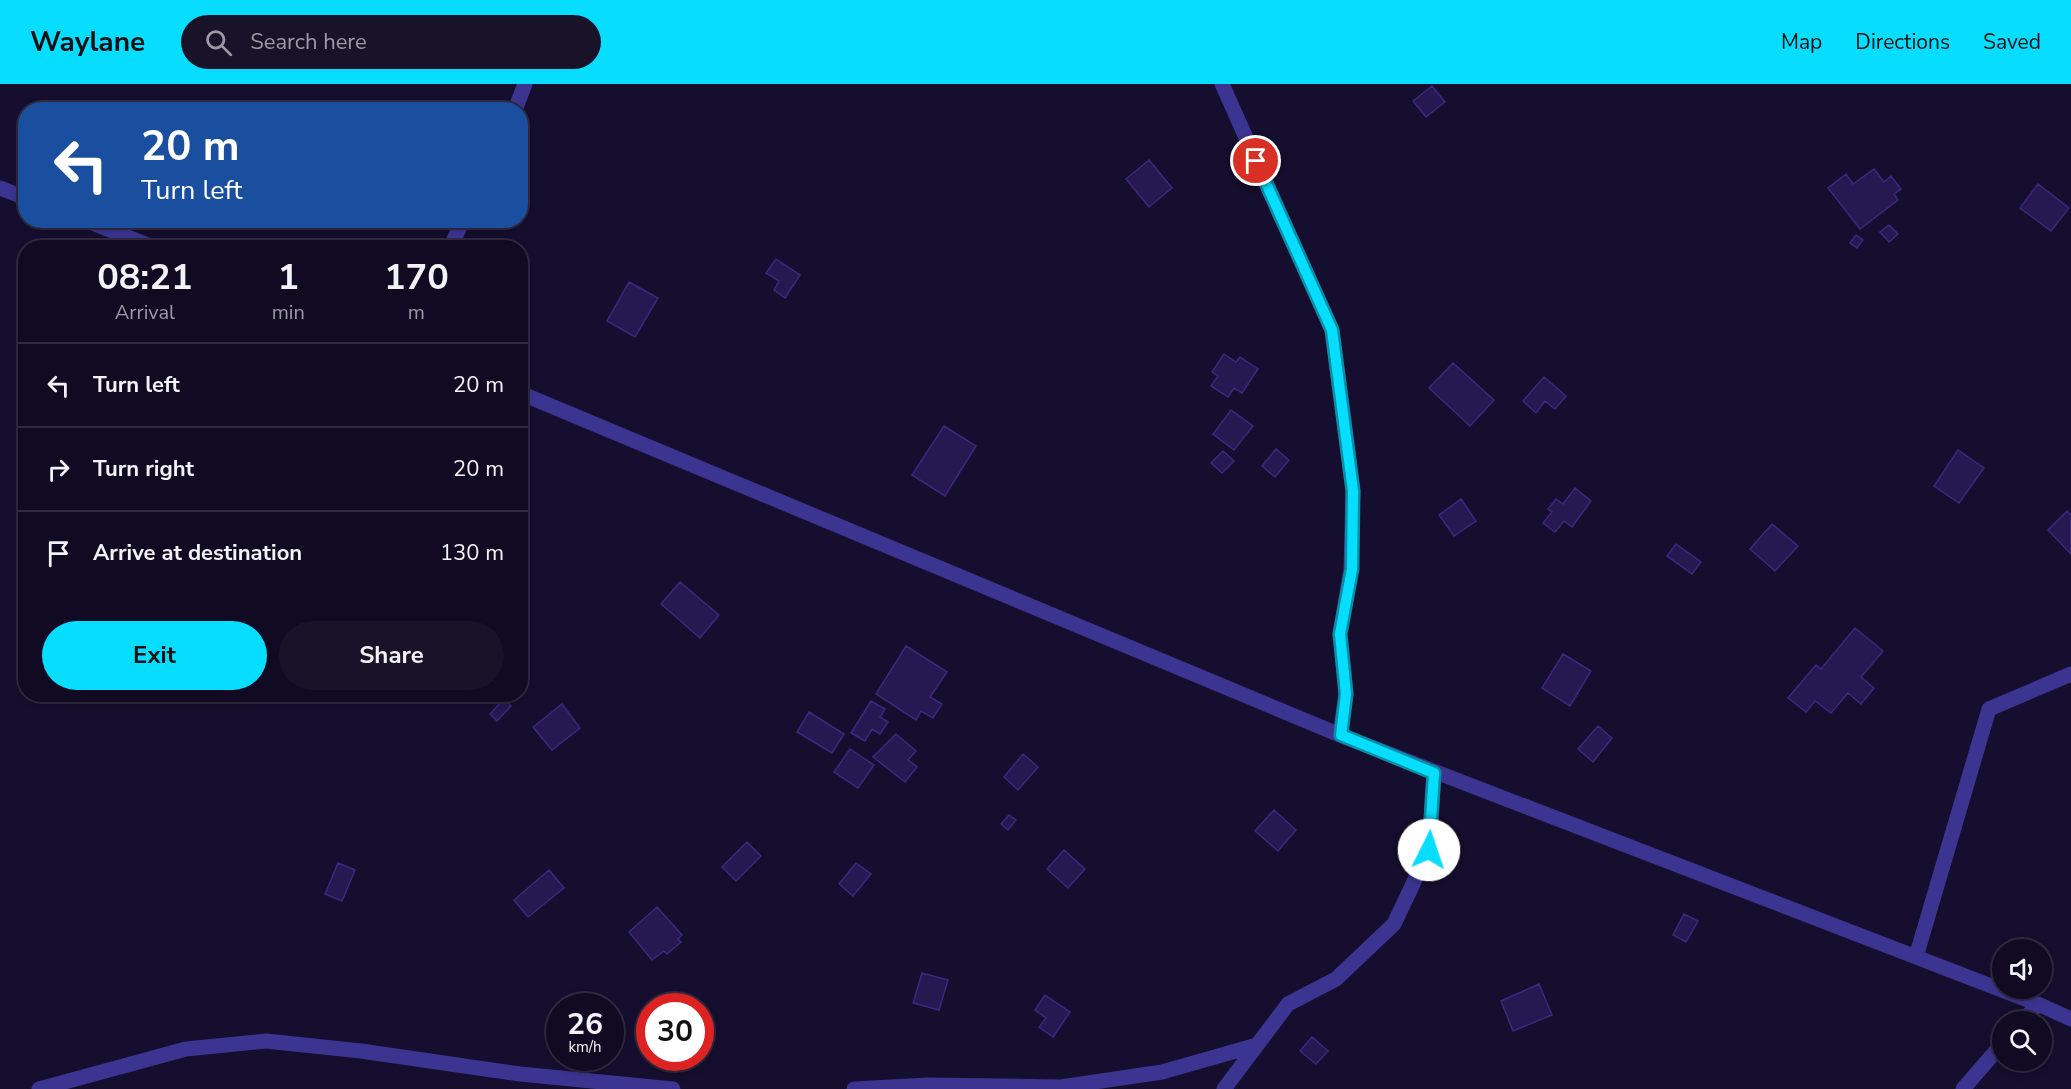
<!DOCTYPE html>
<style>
:root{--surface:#100a22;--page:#19132a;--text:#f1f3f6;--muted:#9c9aa5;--line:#302b40;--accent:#07deff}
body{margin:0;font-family:"Nunito Sans",sans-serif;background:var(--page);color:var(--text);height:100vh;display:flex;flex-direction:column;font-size:22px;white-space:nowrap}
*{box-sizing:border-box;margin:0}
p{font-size:20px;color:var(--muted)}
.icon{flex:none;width:33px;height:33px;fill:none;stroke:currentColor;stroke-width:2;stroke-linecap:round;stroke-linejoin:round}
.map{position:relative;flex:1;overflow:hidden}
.details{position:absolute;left:18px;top:156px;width:510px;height:462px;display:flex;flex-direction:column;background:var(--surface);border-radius:24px;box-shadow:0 3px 9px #0003,0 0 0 2px var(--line)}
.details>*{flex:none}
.guide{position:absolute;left:18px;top:18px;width:510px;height:126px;border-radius:24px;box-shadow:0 3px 9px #0003,0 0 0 2px var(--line);background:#1a4fa0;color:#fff;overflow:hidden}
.controls{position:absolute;left:1992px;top:855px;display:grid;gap:12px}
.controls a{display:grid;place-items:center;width:60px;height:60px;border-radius:50%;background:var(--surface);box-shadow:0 3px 9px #0003,0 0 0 2px var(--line);font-size:30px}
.speed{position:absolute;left:546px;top:909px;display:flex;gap:12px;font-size:30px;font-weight:700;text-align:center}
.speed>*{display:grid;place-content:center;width:78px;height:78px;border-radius:50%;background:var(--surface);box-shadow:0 3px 9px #0003,0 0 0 2px var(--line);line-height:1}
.speed small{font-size:15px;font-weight:400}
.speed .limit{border:9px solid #d22;background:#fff;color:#111}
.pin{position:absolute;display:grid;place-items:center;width:51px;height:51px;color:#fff;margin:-26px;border:3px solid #fff;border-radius:50%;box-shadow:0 2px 6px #0007}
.me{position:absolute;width:66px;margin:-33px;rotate:4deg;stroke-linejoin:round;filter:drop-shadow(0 0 4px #0008)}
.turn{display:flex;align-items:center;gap:21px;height:126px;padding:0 24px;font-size:27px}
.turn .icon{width:78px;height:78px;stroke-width:2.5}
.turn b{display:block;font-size:42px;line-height:51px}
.eta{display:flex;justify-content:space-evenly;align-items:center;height:102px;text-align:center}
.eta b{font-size:36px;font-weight:700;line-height:42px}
.action{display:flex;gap:12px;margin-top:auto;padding:12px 24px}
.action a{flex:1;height:69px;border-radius:36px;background:var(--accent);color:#111;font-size:24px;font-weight:700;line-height:69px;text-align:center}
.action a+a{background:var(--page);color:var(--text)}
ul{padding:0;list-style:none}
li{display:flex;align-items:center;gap:18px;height:84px;padding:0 24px;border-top:2px solid var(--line)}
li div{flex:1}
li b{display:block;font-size:22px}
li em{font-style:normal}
header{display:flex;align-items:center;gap:36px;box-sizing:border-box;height:84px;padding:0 30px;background:var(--accent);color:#111}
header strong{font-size:28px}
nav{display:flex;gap:33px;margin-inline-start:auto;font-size:21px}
.search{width:420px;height:54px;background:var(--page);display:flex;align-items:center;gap:15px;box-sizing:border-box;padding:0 21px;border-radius:33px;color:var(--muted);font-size:22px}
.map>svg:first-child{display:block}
</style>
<header>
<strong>Waylane</strong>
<div class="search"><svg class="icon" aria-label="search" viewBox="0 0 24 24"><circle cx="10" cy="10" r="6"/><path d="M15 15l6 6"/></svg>Search here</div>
<nav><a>Map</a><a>Directions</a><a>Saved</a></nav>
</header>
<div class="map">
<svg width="2071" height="1005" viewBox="0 0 2071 1005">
<rect width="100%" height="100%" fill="#150e2e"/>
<path fill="#261851" stroke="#3c287f" stroke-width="1.5" d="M1432 2 1445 18 1426 33 1413 17Z
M1149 76 1172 104 1149 123 1126 95Z
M1874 85 1884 98 1891 92 1901 105 1894 110 1898 116 1860 145 1828 104 1846 90 1853 100Z
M2038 100 2069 124 2051 147 2020 124Z
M1889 141 1898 150 1889 158 1880 148Z
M1856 151 1863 156 1857 164 1850 159Z
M776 175 800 191 785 214 774 206 779 197 766 189Z
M629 198 658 214 635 253 607 237Z
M1224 270 1236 278 1240 273 1258 285 1242 309 1234 304 1228 313 1211 302 1218 292 1212 288Z
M1453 279 1494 316 1470 342 1429 304Z
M1544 293 1566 312 1555 325 1545 317 1536 329 1523 317Z
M1231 326 1253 342 1234 366 1213 350Z
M944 342 976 362 945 412 912 391Z
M1276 365 1289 376 1275 393 1262 382Z
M1958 366 1984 384 1959 419 1934 402Z
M1223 367 1234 377 1222 389 1211 379Z
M1575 404 1591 417 1572 443 1564 437 1555 448 1543 439 1552 428 1548 425 1556 415 1563 420Z
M1461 415 1476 437 1454 452 1439 431Z
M2067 427 2071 431V470L2048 446Z
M1772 440 1798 462 1775 487 1750 465Z
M1676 460 1701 478 1692 490 1667 472Z
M680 498 719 531 700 554 661 520Z
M1855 544 1883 567 1861 593 1874 604 1861 620 1848 609 1831 629 1815 617 1806 628 1788 614 1816 581 1821 585Z
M906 562 947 588 930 613 942 620 933 634 921 627 916 636 876 610Z
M1563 570 1591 587 1570 622 1542 604Z
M504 615 511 622 497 637 490 630Z
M871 617 885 625 880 633 888 638 880 650 872 645 865 657 851 649Z
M562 620 580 644 552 666 533 643Z
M809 628 844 650 832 669 797 648Z
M1598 642 1612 654 1593 678 1578 665Z
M896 650 916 667 908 676 917 683 905 698 873 673Z
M850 665 874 681 858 704 834 688Z
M1023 670 1038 683 1018 706 1004 693Z
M1274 726 1296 746 1278 767 1255 747Z
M1009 731 1016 736 1008 746 1001 740Z
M747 758 761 772 736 797 722 783Z
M1064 766 1085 785 1068 804 1047 785Z
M338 779 355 786 342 817 325 810Z
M856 779 871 790 853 812 839 800Z
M549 786 564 804 528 833 514 816Z
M657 823 682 851 678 855 681 858 667 870 664 867 652 876 629 848Z
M1684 830 1698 837 1686 858 1673 851Z
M922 889 948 896 939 926 913 919Z
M1539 900 1552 931 1513 947 1501 917Z
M1045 911 1070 928 1053 953 1039 943 1046 934 1035 926Z
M1312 953 1328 967 1316 980 1300 967Z"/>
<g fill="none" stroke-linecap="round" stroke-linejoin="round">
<path stroke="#3b3591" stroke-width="15" d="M1222 0 1332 246 1353 407 1351 485 1340 550 1346 610 1340 651
M515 26 525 0
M0 104 26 114
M85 136 155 164
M450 164 463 136
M520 309 1340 651 2038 920 2071 935
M1916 873 1989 625 2071 590
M2022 938 2038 920
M39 1005 186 965 266 957 361 967 520 990 673 1005
M854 1005 928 1001 1061 1003 1162 988 1257 961
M1224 1005 1288 920 1336 895 1394 840 1429 766 1434 689
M1963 1005 2002 960"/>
</g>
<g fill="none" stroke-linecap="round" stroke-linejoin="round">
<g stroke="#0590a6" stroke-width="15">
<path id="route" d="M1256 77 1332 246 1353 407 1352 485 1340 550 1346 610 1341 651 1434 689 1429 766"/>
</g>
<use href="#route" stroke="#07deff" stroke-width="10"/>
</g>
</svg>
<div class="controls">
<a><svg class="icon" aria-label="sound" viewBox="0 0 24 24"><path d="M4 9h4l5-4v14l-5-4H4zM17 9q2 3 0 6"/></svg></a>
<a><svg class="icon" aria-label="search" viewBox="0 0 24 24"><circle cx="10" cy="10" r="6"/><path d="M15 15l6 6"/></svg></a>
</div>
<div class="speed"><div>26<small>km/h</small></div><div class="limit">30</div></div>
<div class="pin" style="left:1256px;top:77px;background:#d93025"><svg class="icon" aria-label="arrive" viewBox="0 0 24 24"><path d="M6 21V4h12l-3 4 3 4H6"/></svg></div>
<svg class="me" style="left:1429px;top:766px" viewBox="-20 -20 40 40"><circle r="19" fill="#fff"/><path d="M0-13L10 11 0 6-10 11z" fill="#07deff"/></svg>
<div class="guide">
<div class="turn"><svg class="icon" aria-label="left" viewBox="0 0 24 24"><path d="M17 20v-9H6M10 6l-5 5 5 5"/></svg><div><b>20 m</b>Turn left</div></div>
</div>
<section class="details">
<div class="eta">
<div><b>08:21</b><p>Arrival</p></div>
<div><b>1</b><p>min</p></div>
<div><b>170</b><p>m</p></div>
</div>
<ul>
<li><svg class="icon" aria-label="left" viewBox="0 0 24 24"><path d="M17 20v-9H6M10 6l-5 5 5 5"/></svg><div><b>Turn left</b></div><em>20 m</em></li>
<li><svg class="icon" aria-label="right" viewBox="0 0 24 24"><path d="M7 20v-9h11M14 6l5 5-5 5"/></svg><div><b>Turn right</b></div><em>20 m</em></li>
<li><svg class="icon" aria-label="arrive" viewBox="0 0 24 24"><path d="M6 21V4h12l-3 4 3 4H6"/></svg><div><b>Arrive at destination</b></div><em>130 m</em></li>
</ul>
<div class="action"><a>Exit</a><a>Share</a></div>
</section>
</div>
